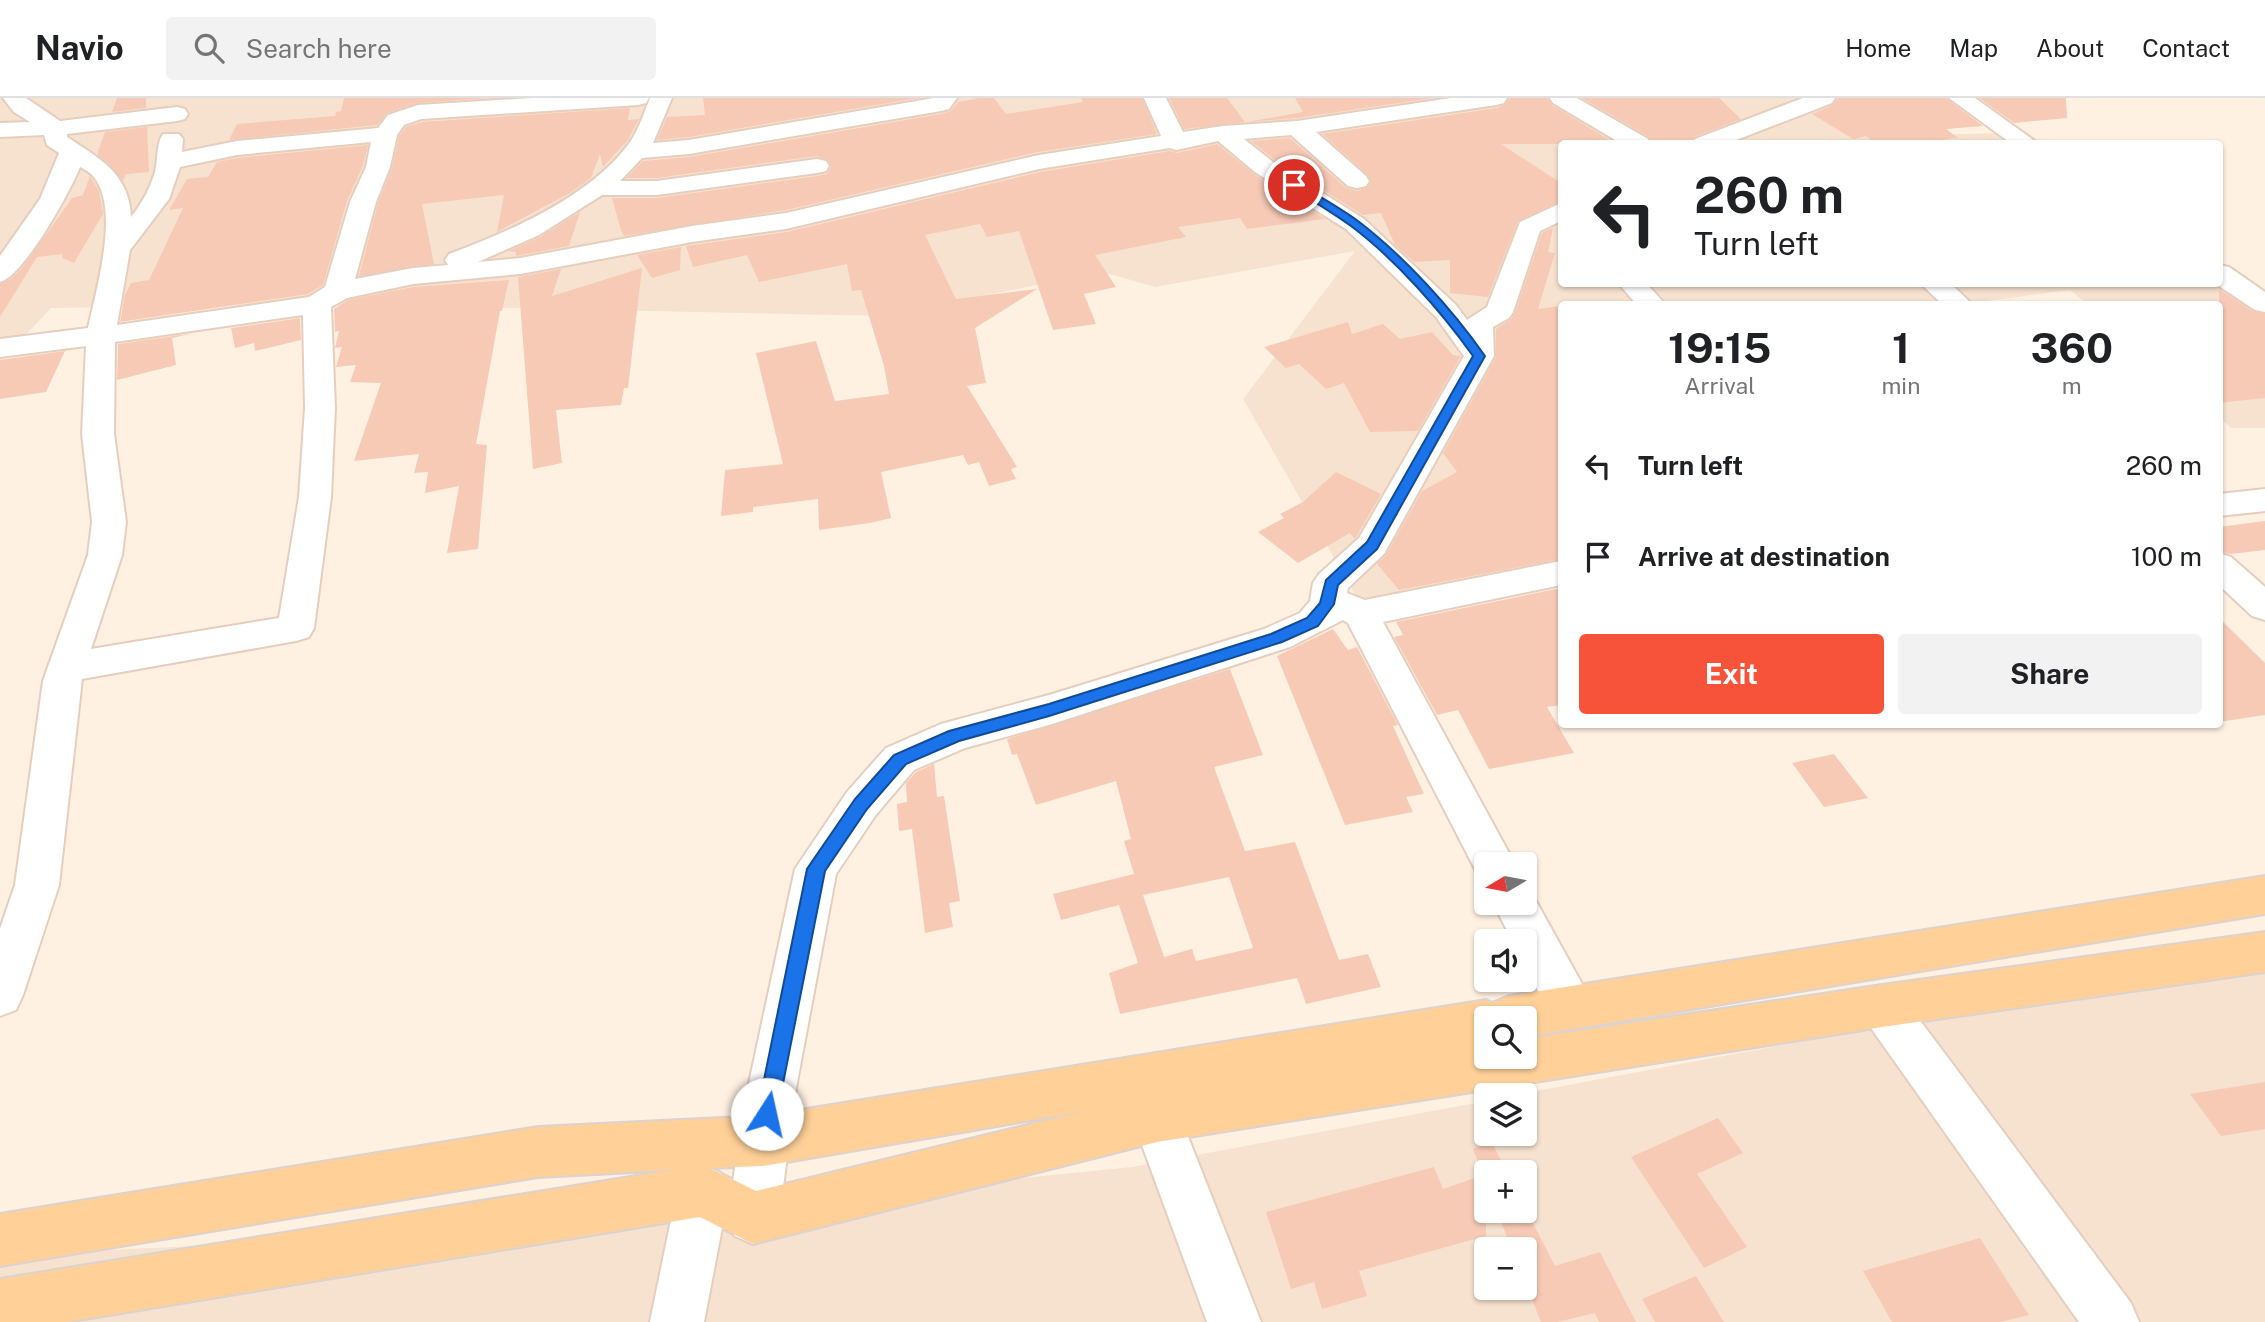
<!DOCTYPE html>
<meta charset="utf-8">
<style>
:root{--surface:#fff;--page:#f2f2f2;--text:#202124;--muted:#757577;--line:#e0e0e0;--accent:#f6533a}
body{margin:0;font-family:"Public Sans",sans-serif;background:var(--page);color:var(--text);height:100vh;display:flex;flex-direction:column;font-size:26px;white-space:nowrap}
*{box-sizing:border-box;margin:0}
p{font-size:23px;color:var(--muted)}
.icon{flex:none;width:38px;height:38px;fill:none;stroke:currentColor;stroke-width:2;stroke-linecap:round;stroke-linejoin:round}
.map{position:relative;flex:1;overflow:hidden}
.side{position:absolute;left:1558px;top:203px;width:665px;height:427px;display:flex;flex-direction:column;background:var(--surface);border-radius:7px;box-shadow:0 2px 5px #0004}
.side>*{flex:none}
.top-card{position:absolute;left:1558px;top:42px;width:665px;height:147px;border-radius:7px;box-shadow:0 2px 5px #0004;background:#fff;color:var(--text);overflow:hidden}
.needle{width:46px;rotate:260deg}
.buttons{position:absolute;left:1474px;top:754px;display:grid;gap:14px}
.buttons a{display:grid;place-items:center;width:63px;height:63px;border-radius:7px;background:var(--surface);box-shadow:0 2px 5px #0004;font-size:35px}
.pin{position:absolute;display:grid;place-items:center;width:60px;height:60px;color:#fff;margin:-30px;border:4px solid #fff;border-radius:50%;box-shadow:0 2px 7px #0007}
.me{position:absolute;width:77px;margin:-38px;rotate:10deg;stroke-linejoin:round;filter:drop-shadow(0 0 5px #0008)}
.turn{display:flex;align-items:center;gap:24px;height:147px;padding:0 21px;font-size:32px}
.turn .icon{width:91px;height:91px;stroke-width:2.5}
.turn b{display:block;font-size:49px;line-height:60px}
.eta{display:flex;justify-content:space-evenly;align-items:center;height:119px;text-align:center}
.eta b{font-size:42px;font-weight:700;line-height:49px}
.button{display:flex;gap:14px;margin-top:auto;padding:14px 21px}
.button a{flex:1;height:80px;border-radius:7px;background:var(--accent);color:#fff;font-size:28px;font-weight:700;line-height:80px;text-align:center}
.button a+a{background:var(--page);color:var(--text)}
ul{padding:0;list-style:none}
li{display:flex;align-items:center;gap:21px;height:91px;padding:0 21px}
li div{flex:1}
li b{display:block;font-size:26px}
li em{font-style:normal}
header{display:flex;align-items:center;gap:42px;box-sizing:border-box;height:98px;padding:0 35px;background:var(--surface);border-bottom:2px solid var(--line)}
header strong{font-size:33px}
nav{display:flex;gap:38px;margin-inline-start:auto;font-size:24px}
.search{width:490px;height:63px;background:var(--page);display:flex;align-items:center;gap:18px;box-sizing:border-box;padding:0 24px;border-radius:7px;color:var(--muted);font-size:26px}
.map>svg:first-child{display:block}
</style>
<header>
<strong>Navio</strong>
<div class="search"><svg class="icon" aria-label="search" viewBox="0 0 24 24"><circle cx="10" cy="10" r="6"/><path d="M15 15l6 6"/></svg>Search here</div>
<nav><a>Home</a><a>Map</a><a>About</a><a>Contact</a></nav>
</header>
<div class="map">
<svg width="2265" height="1224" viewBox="0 0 2265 1224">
<rect width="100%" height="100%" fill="#fff1e2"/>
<path fill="#f7e2cf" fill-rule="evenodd" d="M0 0H1867L1919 37 2005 35 2020 45 1561 46V186H2218L2265 218V330H2231L2219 319V206H2087L2070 192 1964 206H1561V482L1368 519 1243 301 1355 153 1155 189 1110 176H1090L885 218 317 206 51 210 0 265Z
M2265 857V1224H0V1157L476 1135 1132 1069 1486 1003V1036H1524V998L1514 997ZM1486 1074H1524V1113H1486ZM1486 1152H1524V1190H1486Z"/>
<path fill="#f7cab6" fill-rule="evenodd" d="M117 0H146V10L112 14Z
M344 0H489L417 5 387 15 377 27 229 42 237 26 335 18 336 14 341 13Z
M703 0H918L689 39 657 42 667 19 705 17Z
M979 0H994L1006 16 1083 4 1081 0H1142L1157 36 1038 54 786 112 624 138 621 132 612 100H657L817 78 827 76 831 69 828 62 817 58 657 80H626L643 63 689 59 941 16 951 13 958 4Z
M1169 0H1227L1245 24 1184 31Z
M1295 0H1433L1297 20 1247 24 1303 14Z
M1510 0H1547L1552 7 1616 46H1501L1561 85V103L1518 123 1488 199 1450 195V162L1414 164 1395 147 1381 115 1363 117 1275 62 1251 43 1290 40 1346 90 1358 93 1368 89 1371 84 1368 77 1322 36 1497 10 1506 6Z
M1582 0H1719L1741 21 1694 39 1690 46H1653L1649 39Z
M1838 0H1946L1983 28 1946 31 1958 40 1944 41 1950 46H1875L1866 38 1853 41 1812 16 1833 7Z
M1979 0H2066L2067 20 2014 25Z
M630 10 628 22 639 21 628 42 603 69 600 56 591 80 570 95 497 134 504 97 422 106 434 166 359 178 378 105 392 70 399 38 406 29 422 24Z
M147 29 149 74 126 76 123 82 97 56 105 34Z
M1217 46 1254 76 1325 121 1247 131 1240 120 1178 129 1186 139 1095 157 1116 189 1084 196 1096 226 1053 232 1019 133 987 139 980 126 925 137 956 201 1037 191 975 230 986 285 967 288 1017 369 1011 371 1016 381 989 388 979 364 968 367 963 357 881 374 891 420 870 425 819 432 818 401 753 409V414L721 418 725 372 783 366 756 255 816 243 835 303 889 296 884 268 861 192 852 193 847 166 759 184 747 157 693 169 686 148 787 134 1040 74 1170 53 1177 55Z
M368 47 363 68 347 103 323 187 308 196 120 224 125 197 131 185 149 182 183 110 169 112 187 81 208 79 217 64 237 60Z
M90 78 99 93 103 116 74 165 62 160 63 156 37 159 0 219V186L12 180 23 169 72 100 83 97Z
M580 114 569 148 516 158V154L509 153 540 139Z
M1553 130 1548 154 1555 155 1538 211 1561 208V461L1399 492 1377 466 1386 457 1422 393 1457 374 1443 355 1496 259V231L1510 222 1515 215 1542 135Z
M681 149 680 172 652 180 637 157Z
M642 170 628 290H624L621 307 556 312 562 365 533 371 518 179 561 171 552 198Z
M509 182 502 213H500L476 346 487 347 478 451 447 455 459 388 425 395 428 374 414 375 419 356 354 363 381 285 350 284 356 267 336 269 342 249 335 250 339 233 335 234 334 211 348 202 413 189Z
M2219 191 2254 214 2265 216V300L2219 305Z
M300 220 301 242 255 253 254 245 235 250 231 230Z
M1348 224 1352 236 1383 226 1400 241 1432 234 1453 257 1461 258 1418 333 1370 334 1344 285 1326 291 1299 266 1286 270 1264 249Z
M194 235 172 240 176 267 117 282 118 246Z
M65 253 46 294 0 301V262Z
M1336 374 1381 396 1355 441 1350 435 1298 465 1258 434 1284 420 1280 416 1303 404Z
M2265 423V452L2231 456 2219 453V429Z
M1561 490V607L1547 609 1574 655 1489 671 1458 612 1437 617 1394 539 1403 537 1396 524Z
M2219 520 2265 565V617L2219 624Z
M1333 531 1348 552 1357 549 1398 627 1393 628 1424 696 1406 699 1413 714 1345 727 1277 558Z
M1230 571 1263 657 1214 669 1245 753 1295 744 1339 862 1368 856 1381 889 1306 906 1297 880 1120 916 1109 875 1138 865 1119 807 1061 822 1053 796 1134 776 1124 743 1131 741 1116 683 1036 707 1017 656 1012 657 1007 641ZM1229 779 1253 850 1196 863 1192 851 1164 859 1143 797Z
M1834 656 1868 700 1824 709 1792 665Z
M934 666 937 699 944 698 960 803 949 805 953 829 925 835 912 731 899 733 897 706 907 704 906 685 916 674Z
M2265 984V1031L2221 1038 2190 996Z
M1718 1020 1743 1055 1697 1076 1747 1149 1704 1170 1631 1059Z
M1491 1043 1507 1074H1486V1138L1359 1173 1367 1198 1322 1211 1314 1184 1291 1191 1266 1114 1434 1069 1443 1091 1483 1077 1473 1051Z
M1524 1108 1555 1168 1600 1154 1636 1224H1599L1595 1215 1557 1224H1541L1524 1182V1152H1512L1497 1113H1524Z
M1980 1140 2029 1217 2000 1224H1892L1863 1173Z
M1696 1178 1724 1224H1655L1642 1201Z"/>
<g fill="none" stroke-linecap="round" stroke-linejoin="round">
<g stroke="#e6cebe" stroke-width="4">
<path id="minor" d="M3 0H26L60 23 177 9 185 11 188 16 185 21 177 23 67 36V39C100 61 129 75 131 119 142 105 150 91 155 74 158 62 156 46 163 36H179L183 41 182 54 237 43 378 30 388 17 418 7 532 0H649L646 5 638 7 421 21 404 27 397 37 390 69 376 104 355 181 413 170 448 167 445 162 449 156C509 134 592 98 630 44 639 31 644 15 650 0H672L653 45 689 42 934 0H957L949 11 941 13 689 56 642 60 620 83H657L817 61 826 63 829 68 826 73 817 75 657 97H602L539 137 478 164 520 160 692 128 786 115 1039 57 1161 38 1144 0H1166L1183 34 1223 28 1297 23 1451 0H1507L1504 5 1496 7 1316 34 1366 78 1369 83 1366 88 1357 90 1348 88 1291 37 1244 41 1273 64 1364 121 1456 207 1467 222 1487 209 1520 124 1561 105V123L1540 133 1513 214 1509 220 1493 229 1494 258 1384 456 1348 490 1347 495 1365 502 1561 463V487L1383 524 1515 766H1486V781L1479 779 1348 525 1343 522 1290 549 1049 627 965 650 914 672 875 718 836 776 796 990 779 1120 771 1138 753 1146 735 1138 727 1120 748 990 795 771 847 694 886 650 941 626 1049 597 1264 531 1300 515 1310 503 1313 485 1319 476 1359 440 1464 258 1436 219 1346 131 1255 74 1218 43 1176 52 1170 50 1039 71 786 131 692 144 520 176 413 186 347 200 331 209 335 310 331 399 314 530 309 539 296 543 82 581 59 787 23 897 16 912 0 918V831L15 787 43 583 88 457 92 424 82 336 86 248 0 259V241L88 230C96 192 121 110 93 78 90 74 84 71 80 69 70 94 24 178 0 184V158L40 101 59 55 47 47 44 37 0 39V25L30 24 14 14ZM371 44 366 69 350 104 325 189 309 199 117 227 130 152 169 101 180 69 237 57ZM303 217 305 310 299 399 279 520 91 551 122 457 126 424 114 336 115 244Z
M1550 0H1577L1648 41 1651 46H1622L1553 5Z
M1803 0H1835L1832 5 1726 46H1692L1695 41Z
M1949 0H1975L2039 46H2012Z
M2219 167 2229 169 2265 194V214L2255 212 2216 186H2219Z
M1619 186H1647L1665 206H1636Z
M1921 186H1951L1972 206H1942Z
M2265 391V413L2219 418V396Z
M2219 455 2231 459 2265 489V522L2252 518 2219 487Z
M1524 789 1530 792 1587 895 1594 910 1587 925 1571 931 1555 925 1524 866V844H1513L1493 805H1524Z
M1882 887 1898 893 2131 1205 2139 1224H2079L1866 923 1859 908 1866 893Z
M1157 996 1174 1003 1261 1224H1207L1132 1020 1140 1003Z
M703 1067 721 1075 729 1093 704 1224H650L677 1093 685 1075Z"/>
</g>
<g stroke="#dcd2cf" stroke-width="4">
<path id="primary" d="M2265 778V816L1524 939V920H1486V946L1451 952 1486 946V959H1524V941L1882 887 2265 834V874L1882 929 1157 1044 753 1146 700 1119 67 1224H0V1181L673 1072 538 1079 0 1168V1116L538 1029 763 1018 1486 902 1492 905 1509 898ZM1085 1013 756 1093 710 1070 763 1068Z"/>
</g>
<use href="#minor" fill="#fff" fill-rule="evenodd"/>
<use href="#primary" fill="#ffd098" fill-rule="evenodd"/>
</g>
<path fill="#1a73e8" stroke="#114b97" stroke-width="2" d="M1291 85H1298C1318 98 1339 109 1358 123 1404 158 1452 211 1485 258L1377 451 1338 487 1334 506 1318 528 1282 544 1049 618 959 643 906 666 867 711 825 773 777 1016 774 1023 767 1026 760 1023 757 1016 807 771 855 701 894 657 949 633 1049 606 1271 536 1307 520 1320 505 1326 482 1367 444 1473 258C1441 213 1395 161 1351 128 1332 114 1311 102 1291 89Z"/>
</svg>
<div class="buttons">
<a><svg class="needle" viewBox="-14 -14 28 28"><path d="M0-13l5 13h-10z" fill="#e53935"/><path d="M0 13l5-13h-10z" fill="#757577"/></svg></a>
<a><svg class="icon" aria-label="sound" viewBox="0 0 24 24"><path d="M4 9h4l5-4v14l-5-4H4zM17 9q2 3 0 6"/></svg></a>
<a><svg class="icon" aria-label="search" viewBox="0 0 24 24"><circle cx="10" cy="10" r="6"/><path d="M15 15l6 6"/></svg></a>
<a><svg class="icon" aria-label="layers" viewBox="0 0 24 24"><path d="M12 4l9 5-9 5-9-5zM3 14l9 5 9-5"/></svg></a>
<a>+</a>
<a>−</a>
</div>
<div class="pin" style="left:1294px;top:87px;background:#d93025"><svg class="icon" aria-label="arrive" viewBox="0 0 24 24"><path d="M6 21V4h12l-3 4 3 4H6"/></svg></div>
<svg class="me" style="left:767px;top:1016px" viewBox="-20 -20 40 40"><circle r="19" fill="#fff"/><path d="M0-13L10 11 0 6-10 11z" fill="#1a73e8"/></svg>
<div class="top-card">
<div class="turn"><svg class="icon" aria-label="left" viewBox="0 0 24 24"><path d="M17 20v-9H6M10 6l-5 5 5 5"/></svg><div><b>260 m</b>Turn left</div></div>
</div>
<section class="side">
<div class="eta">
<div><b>19:15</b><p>Arrival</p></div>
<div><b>1</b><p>min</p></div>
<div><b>360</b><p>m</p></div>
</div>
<ul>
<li><svg class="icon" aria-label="left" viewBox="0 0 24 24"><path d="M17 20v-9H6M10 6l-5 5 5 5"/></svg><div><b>Turn left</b></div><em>260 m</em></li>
<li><svg class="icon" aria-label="arrive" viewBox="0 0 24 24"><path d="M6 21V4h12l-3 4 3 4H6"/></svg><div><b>Arrive at destination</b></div><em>100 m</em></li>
</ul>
<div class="button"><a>Exit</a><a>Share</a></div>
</section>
</div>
